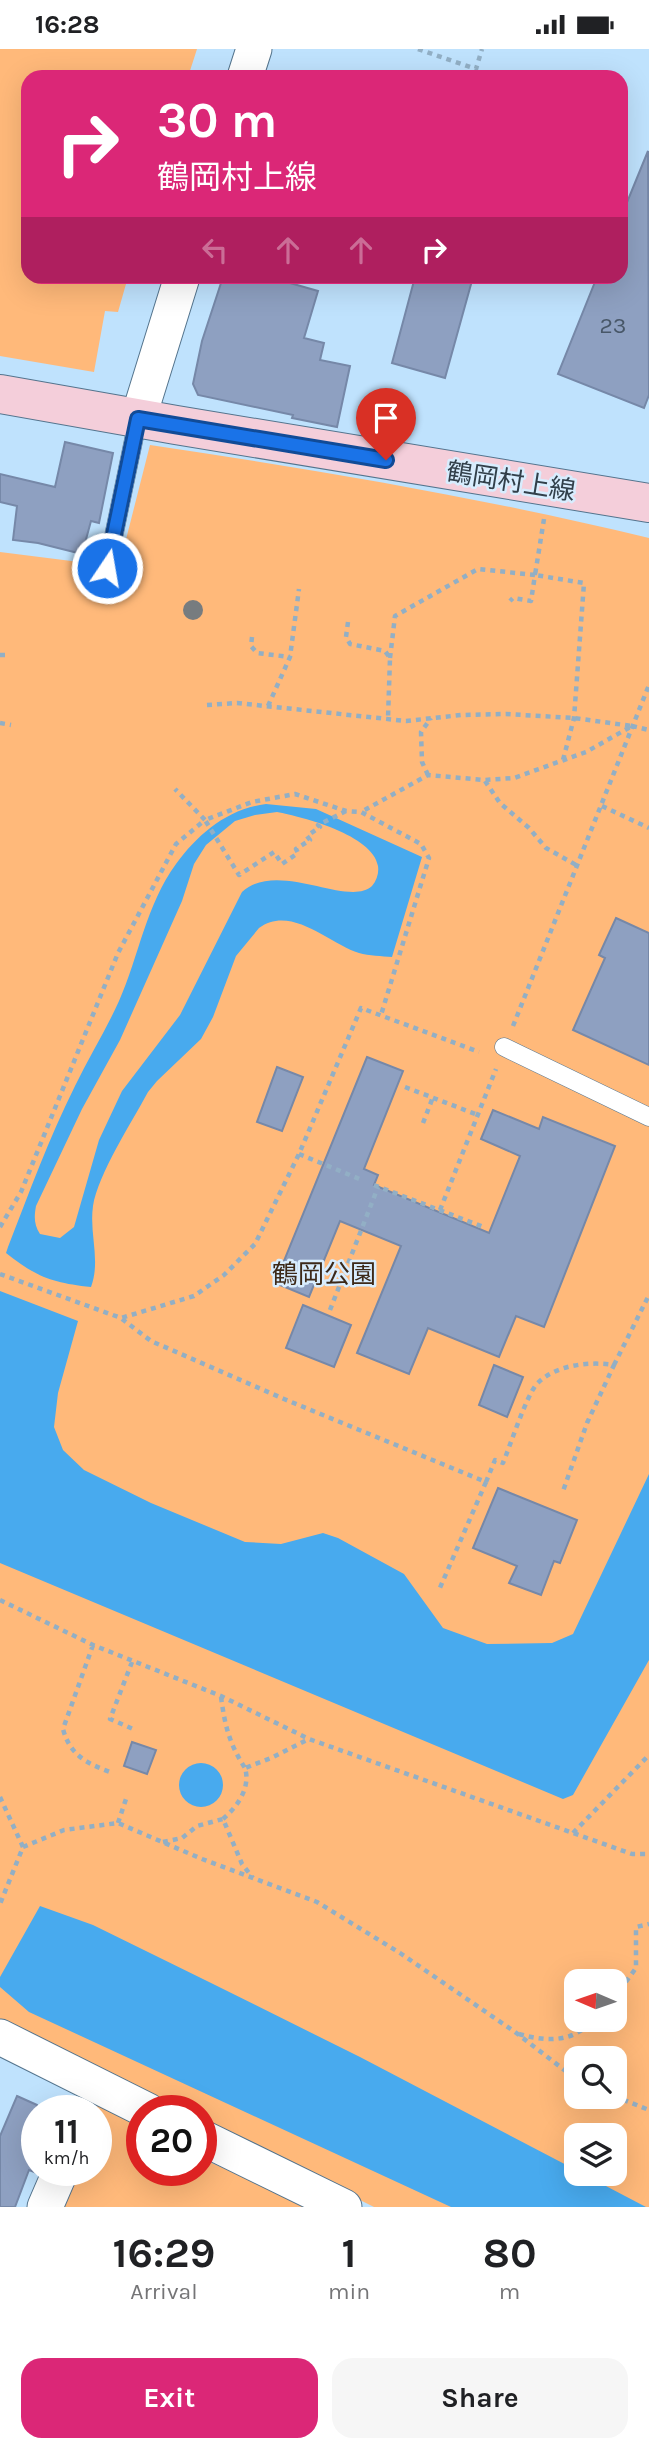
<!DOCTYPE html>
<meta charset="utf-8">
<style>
:root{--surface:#fff;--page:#f6f6f6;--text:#202124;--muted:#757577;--accent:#db2777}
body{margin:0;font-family:Karla,"Noto Sans JP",sans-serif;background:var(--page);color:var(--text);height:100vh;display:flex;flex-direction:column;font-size:26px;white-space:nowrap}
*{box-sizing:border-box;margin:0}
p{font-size:23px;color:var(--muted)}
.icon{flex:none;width:38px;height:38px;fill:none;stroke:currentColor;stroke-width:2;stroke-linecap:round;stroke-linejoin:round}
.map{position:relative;height:2158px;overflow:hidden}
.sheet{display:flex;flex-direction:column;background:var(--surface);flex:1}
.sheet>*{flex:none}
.hud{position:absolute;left:21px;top:21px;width:607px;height:214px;border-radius:21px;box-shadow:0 7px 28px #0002;background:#db2777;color:#fff;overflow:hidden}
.needle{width:46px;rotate:272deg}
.fabs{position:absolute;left:564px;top:1920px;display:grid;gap:14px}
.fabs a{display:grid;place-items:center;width:63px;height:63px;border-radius:14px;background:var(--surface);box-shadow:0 7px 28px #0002;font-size:35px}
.speed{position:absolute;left:21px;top:2046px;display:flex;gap:14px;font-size:35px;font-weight:700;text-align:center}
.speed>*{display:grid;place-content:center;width:91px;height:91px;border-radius:50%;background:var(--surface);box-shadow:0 7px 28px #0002;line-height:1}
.speed small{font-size:18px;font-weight:400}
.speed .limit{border:10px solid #d22;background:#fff;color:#111}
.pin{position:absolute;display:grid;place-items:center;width:60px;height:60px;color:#fff;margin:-72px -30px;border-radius:50% 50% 50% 0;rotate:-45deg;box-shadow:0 0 7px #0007}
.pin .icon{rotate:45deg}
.me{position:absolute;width:77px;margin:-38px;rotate:12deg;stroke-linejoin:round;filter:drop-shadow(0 0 5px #0008)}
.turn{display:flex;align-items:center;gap:24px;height:147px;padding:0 21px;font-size:32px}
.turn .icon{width:91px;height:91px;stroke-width:2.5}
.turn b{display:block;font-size:49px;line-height:60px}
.lanes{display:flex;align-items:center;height:66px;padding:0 21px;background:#0003;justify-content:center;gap:35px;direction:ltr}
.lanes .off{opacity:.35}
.eta{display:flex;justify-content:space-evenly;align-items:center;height:119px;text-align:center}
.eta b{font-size:42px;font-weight:700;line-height:49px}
.button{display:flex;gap:14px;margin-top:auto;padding:14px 21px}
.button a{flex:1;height:80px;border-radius:21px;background:var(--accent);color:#fff;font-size:28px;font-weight:700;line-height:80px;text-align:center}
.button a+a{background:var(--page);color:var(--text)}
.status{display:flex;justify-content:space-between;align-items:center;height:49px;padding:0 35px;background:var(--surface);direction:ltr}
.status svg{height:19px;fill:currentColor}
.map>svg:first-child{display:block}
</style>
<div class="status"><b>16:28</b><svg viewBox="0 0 49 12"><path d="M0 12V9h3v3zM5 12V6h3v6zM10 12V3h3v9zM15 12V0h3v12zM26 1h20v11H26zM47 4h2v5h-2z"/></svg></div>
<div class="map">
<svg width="649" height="2158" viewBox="0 0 649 2158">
<rect width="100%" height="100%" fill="#bfe2fd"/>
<path fill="#ffb97a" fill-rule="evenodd" d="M0 0H197L188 28H28V228H128L118 263 105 262 94 323 0 307Z
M150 396C317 421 484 449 649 489V2158H374L201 2072V2062L181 2061 0 1971V503L119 518ZM576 1932H614V1970H576ZM576 2009H614V2048H576ZM576 2086H614V2124H576Z
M98 2055 142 2078V2121H201V2109L309 2158H53L69 2121H96L95 2061Z"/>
<path fill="#48aaee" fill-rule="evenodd" d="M266 755 316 760 422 808 392 908C382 907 369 907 359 904 330 895 291 855 259 879L236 907 213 968 201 990 157 1032 148 1043C132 1073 98 1125 93 1157 89 1185 101 1211 91 1238 53 1234 36 1228 6 1204L8 1198C29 1144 49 1089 75 1037 89 1008 106 981 119 952 139 907 146 856 176 815 198 785 227 760 266 755ZM277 763C303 768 373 786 378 817 379 824 377 831 372 837 348 859 278 810 242 843L180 966 122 1042 99 1091 74 1178 60 1189 40 1185C34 1176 34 1168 36 1157L82 1060 120 991 182 852 194 815 206 796 235 772 255 766Z
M0 1242 78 1272 58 1344 54 1378 63 1401 84 1421 151 1454 245 1493 281 1495 323 1484 338 1489 404 1525 443 1579 487 1595 552 1594 573 1585 649 1425V1611L573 1746 563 1750 0 1514Z
M179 1736a22 22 0 1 1 44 0a22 22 0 1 1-44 0Z
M40 1857 93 1876 207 1932 360 2008 576 2121V2124L583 2125 646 2158H451L29 1963 0 1938V1928Z"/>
<path fill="#8ea0c1" stroke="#7688a8" stroke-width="2" d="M648 102 649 346 644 359 558 325 597 228H621V168Z
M223 228H269L318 242 304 289 324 294 320 311 350 317 337 378 292 369 293 366 198 346 193 335 202 292Z
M415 228H473L445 329 392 314Z
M65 393 113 404 99 474 91 472 82 505 38 494 13 491 17 457 0 453V425L55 438Z
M616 869 649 884V1016L573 981 605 909 599 906Z
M367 1008 403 1022 364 1120 378 1126 374 1136 489 1184 520 1107 481 1090 493 1061 539 1080 543 1068 615 1097 544 1278 516 1267 499 1308 428 1279 409 1325 357 1304 401 1197 340 1172 309 1248 275 1234Z
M277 1018 303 1028 282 1082 257 1073Z
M303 1256 351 1276 334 1318 286 1299Z
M494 1316 523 1328 507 1368 479 1356Z
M498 1439 577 1471 560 1514 554 1512 541 1546 509 1534 517 1517 473 1499Z
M132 1693 156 1701 147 1725 124 1717Z
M17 2047 37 2056V2124L29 2121 15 2158H0V2087Z"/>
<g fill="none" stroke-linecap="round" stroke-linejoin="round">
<g stroke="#54748d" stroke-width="19">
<path id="service" d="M107 519 138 370
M504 998 649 1068"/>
</g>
<g stroke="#54748d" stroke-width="37">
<path id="minor" d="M245 28 254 0
M138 370 182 228
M0 1988 148 2062
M201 2088 344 2158
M45 2158 61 2121"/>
</g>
<g stroke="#54748d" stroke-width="40">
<path id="secondary" d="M0 345 176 376 649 454"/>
</g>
<path stroke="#92afc5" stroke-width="4.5" stroke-dasharray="5 5" stroke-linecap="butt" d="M418 0 476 20 482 0
M544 470 535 526 584 534 574 669 563 711
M348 573 346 588 350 595 385 602 390 609 388 670
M252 588 251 597 257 604 290 608
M0 606H5
M390 609 395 567 478 520 535 526 531 552 513 549 510 552
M207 656 237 654 406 672 461 666 506 665 574 669 632 677 586 703 514 729 484 731 428 726 361 763
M268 657 290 608 299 540
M0 674 11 676
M632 677 649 681
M428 726 422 713 421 683 431 669
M485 732 500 754 529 779 546 799 578 817
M602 757 649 779
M346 762 318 776 320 778 307 787 310 791 296 800 298 804 282 815 274 803 239 826 205 771 252 753 295 745 346 762 361 763 421 795 429 809 381 966
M513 977 649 636
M405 1038 478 1066
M423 1074 433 1048
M299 1105 362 1131
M374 1136 486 1179
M440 1161 496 1020
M0 1178 21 1143 118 904 176 795 205 771 175 740
M0 1225 121 1269 194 1247 224 1226 255 1195 299 1105 361 959 479 1003
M330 1261 378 1138
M122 1270 151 1292 284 1350 486 1433 439 1541
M614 1316 649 1246
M486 1433 495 1411 503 1414C510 1397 526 1348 536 1336 553 1316 589 1312 614 1316L587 1374 562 1445
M0 1551 93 1596 221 1647 309 1690 632 1805H649
M93 1596 63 1680C70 1706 86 1714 110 1723
M132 1613 110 1670 133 1680
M221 1648C225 1677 229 1694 245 1719
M0 1748 23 1798 0 1855
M223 1770C237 1758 251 1739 245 1719L271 1709 309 1690
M118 1774 127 1747
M573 1784 649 1706
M163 1793 182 1789 197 1777 223 1770 242 1815 253 1829
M23 1798 64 1781 118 1774 202 1810 317 1853 400 1904 515 1983 576 2030
M614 1949 636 1919V1878L649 1875
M519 1985C548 1993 573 1994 594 1970
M614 2047 649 2061"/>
<use href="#service" stroke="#fff" stroke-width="18"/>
<use href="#minor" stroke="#fff" stroke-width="35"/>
<use href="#secondary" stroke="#f4ceda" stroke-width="38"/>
</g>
<circle fill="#777c7f" cx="193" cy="561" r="10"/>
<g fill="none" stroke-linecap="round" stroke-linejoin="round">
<g stroke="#114b97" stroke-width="18">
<path id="route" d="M107 519 138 370 386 411"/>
</g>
<use href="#route" stroke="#1a73e8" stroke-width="12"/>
</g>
<g text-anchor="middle" stroke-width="5" stroke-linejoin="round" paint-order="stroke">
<g font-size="23" fill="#485768">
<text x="613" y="284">23</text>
</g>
<g font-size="26" fill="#313f4a" stroke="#d8edfe">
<text transform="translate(511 432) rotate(9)" y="9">鶴岡村上線</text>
</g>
<g font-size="26" fill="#3c2918" stroke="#d8edfe">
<text x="324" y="1234">鶴岡公園</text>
</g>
</g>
</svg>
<div class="fabs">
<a><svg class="needle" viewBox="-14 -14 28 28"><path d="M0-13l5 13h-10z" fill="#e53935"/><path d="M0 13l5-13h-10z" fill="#757577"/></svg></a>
<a><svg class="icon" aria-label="search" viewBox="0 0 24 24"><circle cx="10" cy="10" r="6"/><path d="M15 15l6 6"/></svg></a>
<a><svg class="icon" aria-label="layers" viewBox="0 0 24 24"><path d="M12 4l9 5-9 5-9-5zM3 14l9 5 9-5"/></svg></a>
</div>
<div class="speed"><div>11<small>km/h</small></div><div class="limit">20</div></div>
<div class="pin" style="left:386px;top:411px;background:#d93025"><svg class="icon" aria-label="arrive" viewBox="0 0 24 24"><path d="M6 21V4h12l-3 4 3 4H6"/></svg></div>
<svg class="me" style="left:107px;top:519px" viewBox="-20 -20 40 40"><circle r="17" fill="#1a73e8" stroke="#fff" stroke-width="3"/><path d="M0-11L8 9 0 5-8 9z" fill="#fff"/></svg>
<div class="hud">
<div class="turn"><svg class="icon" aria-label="right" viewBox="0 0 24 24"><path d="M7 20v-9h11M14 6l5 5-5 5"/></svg><div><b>30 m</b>鶴岡村上線</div></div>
<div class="lanes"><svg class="icon off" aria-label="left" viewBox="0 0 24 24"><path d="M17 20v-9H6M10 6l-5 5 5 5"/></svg><svg class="icon off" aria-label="ahead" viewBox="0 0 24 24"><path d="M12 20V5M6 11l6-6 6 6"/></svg><svg class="icon off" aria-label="ahead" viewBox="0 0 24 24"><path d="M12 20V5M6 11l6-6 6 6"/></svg><svg class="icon" aria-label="right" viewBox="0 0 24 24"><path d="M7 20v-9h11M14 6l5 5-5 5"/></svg></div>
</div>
</div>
<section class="sheet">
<div class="eta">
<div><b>16:29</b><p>Arrival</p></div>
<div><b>1</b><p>min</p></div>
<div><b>80</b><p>m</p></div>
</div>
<div class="button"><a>Exit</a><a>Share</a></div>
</section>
